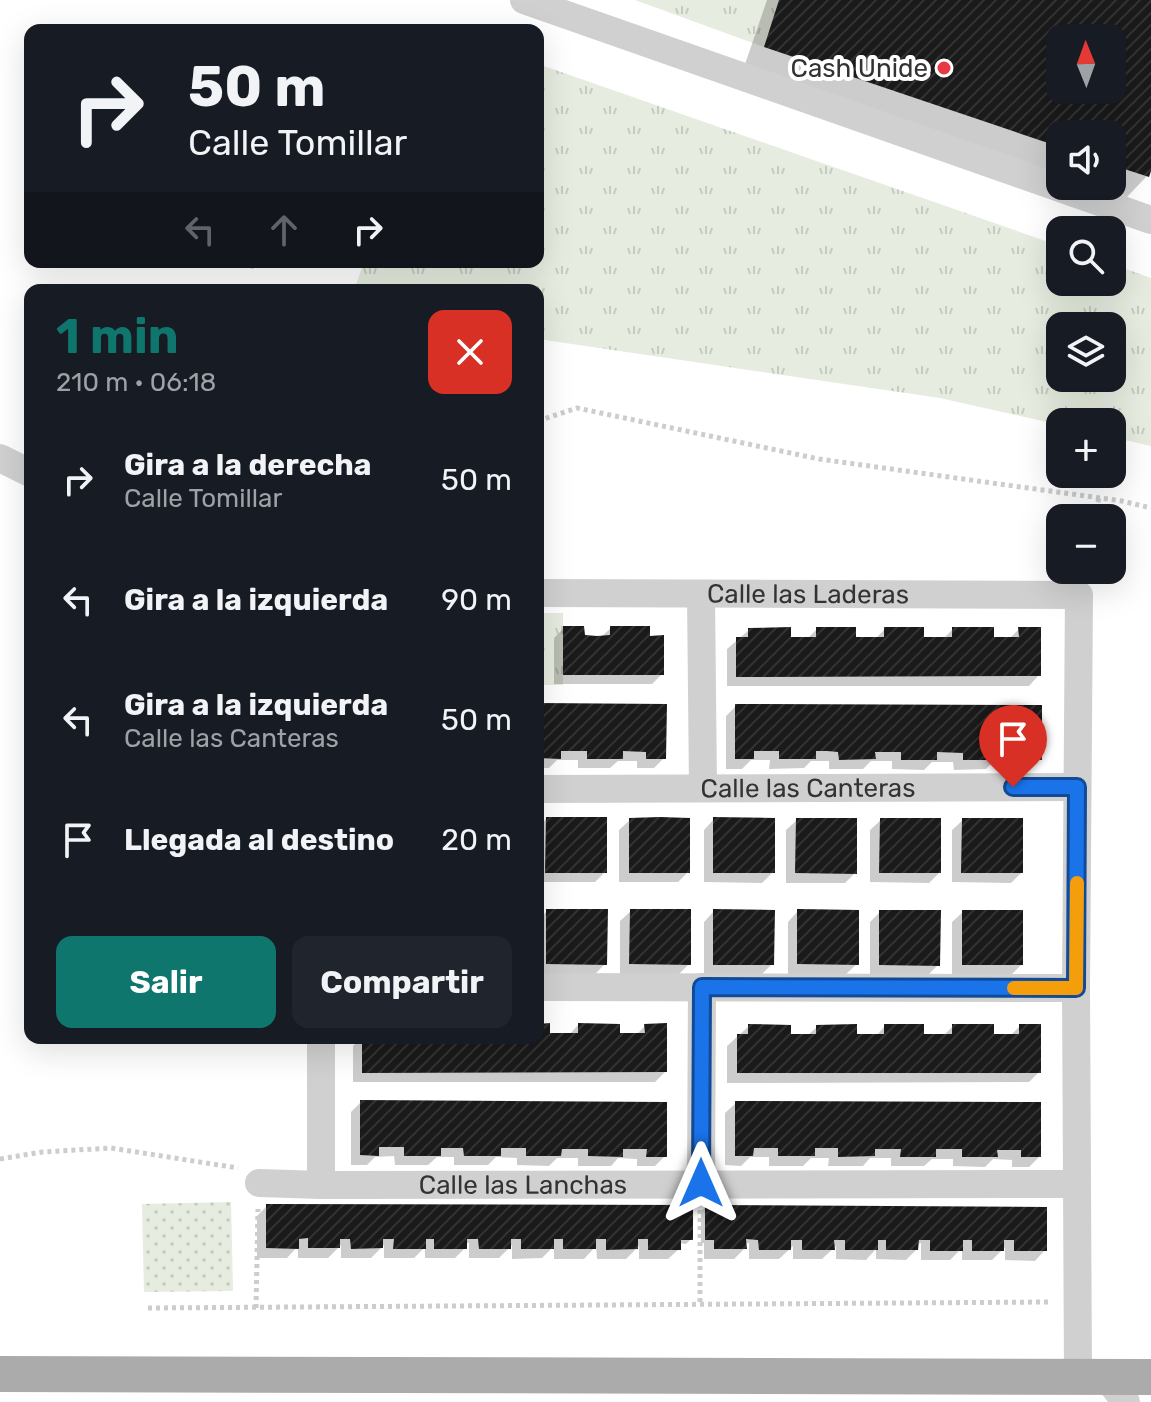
<!DOCTYPE html>
<html lang="es">
<meta charset="utf-8">
<style>
:root{--surface:#171b24;--page:#20242c;--text:#f1f3f6;--muted:#9ea1a6;--accent:#0f766e}
body{margin:0;font-family:Rubik,sans-serif;background:var(--page);color:var(--text);height:100vh;display:flex;flex-direction:column;font-size:30px;white-space:nowrap}
*{box-sizing:border-box;margin:0}
p{font-size:26px;color:var(--muted)}
.icon{flex:none;width:44px;height:44px;fill:none;stroke:currentColor;stroke-width:2;stroke-linecap:round;stroke-linejoin:round}
.map{position:relative;flex:1;overflow:hidden}
.details{position:absolute;left:24px;top:284px;width:520px;height:760px;display:flex;flex-direction:column;background:var(--surface);border-radius:16px;box-shadow:0 8px 32px #0002}
.details>*{flex:none}
.hud{position:absolute;left:24px;top:24px;width:520px;height:244px;border-radius:16px;box-shadow:0 8px 32px #0002;background:#171b24;color:var(--text);overflow:hidden}
.needle{width:52px;rotate:359deg}
.buttons{position:absolute;left:1046px;top:24px;display:grid;gap:16px}
.buttons a{display:grid;place-items:center;width:80px;height:80px;border-radius:16px;background:var(--surface);box-shadow:0 8px 32px #0002;font-size:40px}
.pin{position:absolute;display:grid;place-items:center;width:68px;height:68px;color:#fff;margin:-82px -34px;border-radius:50% 50% 50% 0;rotate:-45deg;box-shadow:0 0 8px #0007}
.pin .icon{rotate:45deg}
.me{position:absolute;width:88px;margin:-44px;rotate:0deg;stroke-linejoin:round;filter:drop-shadow(0 0 6px #0008)}
.turn{display:flex;align-items:center;gap:28px;height:168px;padding:0 32px;font-size:36px}
.turn .icon{width:104px;height:104px;stroke-width:2.5}
.turn b{display:block;font-size:56px;line-height:68px}
.lanes{display:flex;align-items:center;height:76px;padding:0 32px;background:#0003;justify-content:center;gap:40px;direction:ltr}
.lanes .off{opacity:.35}
.round{display:grid;place-items:center;flex:none;width:84px;height:84px;border-radius:16px;background:var(--page)}
.summary{display:flex;align-items:center;justify-content:space-between;height:136px;padding:0 32px}
h1{font-size:48px;font-weight:700;line-height:60px;color:var(--accent)}
.primary-button{display:flex;gap:16px;margin-top:auto;padding:16px 32px}
.primary-button a{flex:1;height:92px;border-radius:16px;background:var(--accent);color:#fff;font-size:32px;font-weight:700;line-height:92px;text-align:center}
.primary-button a+a{background:var(--page);color:var(--text)}
ul{padding:0;list-style:none}
li{display:flex;align-items:center;gap:24px;height:120px;padding:0 32px}
li div{flex:1}
li b{display:block;font-size:30px}
li em{font-style:normal}
.map>svg:first-child{display:block}
</style>
<div class="map">
<svg width="1151" height="1402" viewBox="0 0 1151 1402">
<defs>
<pattern id="grass-tufts" width="24" height="20" patternUnits="userSpaceOnUse" patternTransform="scale(2)"><rect width="24" height="20" fill="#e6ecdf"/><path d="M3 7l-1-3M5 7V3M7 7l1-3M15 17l-1-3M17 17v-4M19 17l1-3" fill="none" stroke="#c6cbc0"/></pattern>
<pattern id="park-dots" width="8" height="8" patternUnits="userSpaceOnUse" patternTransform="scale(2)"><rect width="8" height="8" fill="#e6ecdf"/><path d="M2 2h.1M6 6h.1" fill="none" stroke="#c6cbc0" stroke-width="1.8" stroke-linecap="round"/></pattern>
<pattern id="building-hatch" width="6" height="6" patternUnits="userSpaceOnUse" patternTransform="scale(2)"><rect width="6" height="6" fill="#1a1a1a"/><path d="M-1 1l2-2M0 6l6-6M5 7l2-2" fill="none" stroke="#333"/></pattern>
</defs>
<rect width="100%" height="100%" fill="#fff"/>
<path fill="url(#grass-tufts)" fill-rule="evenodd" d="M635 0H779L764 47Z
M538 64 1060 246V282H1112V264L1151 278V446L1112 437V422H1060V425L940 398 538 339V290H354L364 262H538ZM1060 326H1112V378H1060Z
M538 613H563V685H538Z"/>
<path fill="url(#park-dots)" d="M231 1202 233 1291 144 1292 142 1204Z"/>
<path fill="#0003" fill-rule="evenodd" d="M767 0H1151V165L1147 176 1127 197 1096 186H1112V134H1060V174L744 67ZM1060 38H1112V90H1060Z
M231 262H260L253 269Z
M564 628 583 637H601L611 628 648 638 662 674 652 684H554V638Z
M817 629 854 639H875L885 629 922 639H943L953 629 992 639H1009L1019 629 1039 675 1029 686H727V649L749 630 789 639H807Z
M538 706 664 758 654 768H637V761H618L610 768H578V760H557L549 768H538Z
M736 706 1040 707V759L1030 770 1012 769V762H993L986 769 954 770 953 762H932L924 770 892 769V761H871L863 769H829V761H811L804 768 769 769 770 760H751L742 769H726V716Z
M546 819 605 872 595 882H538V828Z
M714 819 773 872 762 883 704 882V830Z
M630 820 688 872 678 882H619V830Z
M797 820 855 873 845 883H786V830Z
M881 820 939 873 929 883 870 882V830Z
M963 820 1021 873 1011 883 952 882V830Z
M547 911 605 964 595 974H538V920Z
M631 911 689 964 679 974H620V921Z
M714 911 772 964 762 974H704V922Z
M798 911 857 964 846 974H788V922Z
M880 912 938 965 928 975H870V922Z
M963 912 1021 965 1011 975H952V922Z
M538 1025 548 1035H569L578 1025 618 1035H636L645 1026 665 1072 655 1082H353V1046L360 1038H538Z
M749 1026 789 1036H807L817 1027 855 1036H876L885 1026 922 1036H943L953 1026 992 1036H1010L1020 1026 1039 1072 1029 1082 727 1083V1046Z
M361 1102 665 1104V1156L655 1166H637V1159L618 1158 611 1166H578V1158H557L549 1166 517 1165V1158L496 1157 488 1165H454V1157H437L428 1165H395L394 1156 375 1157 367 1165H351V1112Z
M736 1103 1039 1104V1157L1029 1167H1012V1160L993 1159 985 1167 953 1166V1159H932L924 1166H891V1158H870L863 1166H828L829 1158H811L803 1166H769V1157H750L741 1166 725 1165V1113Z
M267 1206 691 1239 686 1244 679 1243V1249L668 1259H639V1246L626 1259H597L596 1246 584 1259H554V1246L542 1258 512 1259V1245L499 1258H469V1243H465V1248L455 1258H425V1247L414 1258H384V1245L371 1258H341V1245L328 1258H298V1246L287 1258H257V1216Z
M706 1207 1045 1209V1250L1035 1261 1005 1260V1247L992 1260H962V1248L950 1260H921V1243L916 1244V1250L906 1260 876 1259V1249L866 1260 836 1259V1246L822 1259H793V1246L779 1259H749V1243H745V1248L734 1259H704V1243H701V1211Z"/>
<path fill="url(#building-hatch)" fill-rule="evenodd" d="M779 0H1151V171L1149 177 1112 165V134H1060V147L764 47ZM1060 38H1112V90H1060Z
M563 626H584L585 635 597 636 610 635V626H650V636L664 635V675H563Z
M791 627V637H816V627H856V637H884V627H924V637H952V627H994V637H1019L1018 627H1041V676L736 677V637H748V628Z
M538 703 667 704 666 759H646V752L623 751V759H587V751H561V759L538 758Z
M735 704 1042 705V760H1021L1022 753H998V760H963V753L937 752V760H901V752H875L876 759 839 760 838 752 827 751H816V759H779V751H754V759H735Z
M546 817H607V873H545Z
M660 817 690 818V873H629V818Z
M713 817 775 818V873H713Z
M796 818H857V874L795 873Z
M880 818H941V873H879Z
M962 818H1023V873H961Z
M546 909H608L607 965 546 964Z
M630 909H691V965L629 964Z
M713 909 775 910 774 965H713Z
M797 909 859 910V965L797 964Z
M879 910H941L940 966 879 965Z
M962 910H1023V965H962Z
M550 1023V1033H578V1023L620 1024V1033H645L644 1024 667 1023V1072L362 1073V1038H538V1024Z
M748 1024 791 1025V1034H816V1025L857 1024V1034H884V1024H924V1034H952V1024H994V1034H1019V1024H1041V1073H737V1034H748Z
M360 1100 667 1102V1157H646L647 1149H623V1157L588 1156V1149H562L561 1156H526V1148H501V1156H464L463 1148H441V1156H404V1147H379V1156L360 1155Z
M735 1101 1041 1102V1157H1021V1150H997L998 1157H962V1149H936V1157H900L901 1149H875V1156L838 1157V1148H815V1156H778V1148H754L753 1156H735Z
M266 1204 693 1205V1240H681V1250H648V1239H638V1249L606 1250V1239H596V1249H563V1239H554V1249H521V1239H511V1249H479L478 1239H467V1249H434V1239H426V1249H393L394 1239H383V1248L351 1249 350 1239H340V1248H308V1238L299 1239V1249L266 1248Z
M705 1205 1047 1207V1251H1014V1240H1004V1251H972V1240H963V1251H930V1240H919L918 1250H886V1240H878V1250H845V1240H834L835 1250H802V1240H791V1250H759L758 1240 746 1239 747 1249H714V1240H705Z"/>
<g fill="none" stroke-linecap="round" stroke-linejoin="round">
<path stroke="#cdcdcd" stroke-width="5" stroke-dasharray="4 4" stroke-linecap="butt" d="M538 421 577 408 819 459 1122 501 1151 508
M1095 518 1099 497
M0 1159 42 1152 111 1148 238 1168
M700 1210V1305
M148 1308 1050 1302
M256 1308 258 1209"/>
<g stroke="#d0d0d0" stroke-width="28">
<path d="M524 0 1151 220"/>
<path d="M0 458 30 473"/>
<path id="s1" d="M538 593 1079 595 1076 988 1078 1377"/>
<path d="M701 594 703 788"/>
<path id="s2" d="M538 789 1077 787"/>
<path d="M538 987 1076 988"/>
<path id="s3" d="M259 1183 321 1185 1077 1184"/>
<path d="M701 1183 702 987"/>
<path d="M321 1185V1038"/>
<path d="M1106 1377 1126 1402"/>
</g>
<path stroke="#ababab" stroke-width="36" d="M0 1374 1151 1377"/>
</g>
<g fill="none" stroke-linecap="round" stroke-linejoin="round">
<g stroke="#114b97" stroke-width="20">
<path id="route" d="M701 1183 702 987 1076 988 1077 787H1013"/>
</g>
<use href="#route" stroke="#1a73e8" stroke-width="14"/>
<path stroke="#f59e0b" stroke-width="14" d="M1014 988H1076L1077 883"/>
</g>
<circle fill="#e63946" stroke="#fff" stroke-width="3" cx="944" cy="68" r="8"/>
<g text-anchor="middle" stroke-width="8" stroke-linejoin="round" paint-order="stroke">
<g font-size="26" fill="#333" stroke="#fff" text-anchor="end">
<text x="928" y="77">Cash Unide</text>
</g>
<g font-size="26" fill="#333" stroke="#fff">
<text dy="9" stroke="none"><textPath href="#s1" startOffset="270">Calle las Laderas</textPath></text>
<text dy="9" stroke="none"><textPath href="#s2" startOffset="270">Calle las Canteras</textPath></text>
<text dy="9" stroke="none"><textPath href="#s3" startOffset="264">Calle las Lanchas</textPath></text>
</g>
</g>
</svg>
<div class="buttons">
<a><svg class="needle" viewBox="-14 -14 28 28"><path d="M0-13l5 13h-10z" fill="#e53935"/><path d="M0 13l5-13h-10z" fill="#9ea1a6"/></svg></a>
<a><svg class="icon" aria-label="sound" viewBox="0 0 24 24"><path d="M4 9h4l5-4v14l-5-4H4zM17 9q2 3 0 6"/></svg></a>
<a><svg class="icon" aria-label="search" viewBox="0 0 24 24"><circle cx="10" cy="10" r="6"/><path d="M15 15l6 6"/></svg></a>
<a><svg class="icon" aria-label="layers" viewBox="0 0 24 24"><path d="M12 4l9 5-9 5-9-5zM3 14l9 5 9-5"/></svg></a>
<a>+</a>
<a>−</a>
</div>
<div class="pin" style="left:1013px;top:787px;background:#d93025"><svg class="icon" aria-label="arrive" viewBox="0 0 24 24"><path d="M6 21V4h12l-3 4 3 4H6"/></svg></div>
<svg class="me" style="left:701px;top:1183px" viewBox="-20 -20 40 40"><path d="M0-17L14 15 0 8-14 15z" fill="#1a73e8" stroke="#fff" stroke-width="4"/></svg>
<div class="hud">
<div class="turn"><svg class="icon" aria-label="right" viewBox="0 0 24 24"><path d="M7 20v-9h11M14 6l5 5-5 5"/></svg><div><b>50 m</b>Calle Tomillar</div></div>
<div class="lanes"><svg class="icon off" aria-label="left" viewBox="0 0 24 24"><path d="M17 20v-9H6M10 6l-5 5 5 5"/></svg><svg class="icon off" aria-label="ahead" viewBox="0 0 24 24"><path d="M12 20V5M6 11l6-6 6 6"/></svg><svg class="icon" aria-label="right" viewBox="0 0 24 24"><path d="M7 20v-9h11M14 6l5 5-5 5"/></svg></div>
</div>
<section class="details">
<div class="summary"><div><h1>1 min</h1><p>210 m · 06:18</p></div><a class="round" style="background:#d93025;color:#fff"><svg class="icon" aria-label="close" viewBox="0 0 24 24"><path d="M6 6l12 12M18 6L6 18"/></svg></a></div>
<ul>
<li><svg class="icon" aria-label="right" viewBox="0 0 24 24"><path d="M7 20v-9h11M14 6l5 5-5 5"/></svg><div><b>Gira a la derecha</b><p>Calle Tomillar</p></div><em>50 m</em></li>
<li><svg class="icon" aria-label="left" viewBox="0 0 24 24"><path d="M17 20v-9H6M10 6l-5 5 5 5"/></svg><div><b>Gira a la izquierda</b></div><em>90 m</em></li>
<li><svg class="icon" aria-label="left" viewBox="0 0 24 24"><path d="M17 20v-9H6M10 6l-5 5 5 5"/></svg><div><b>Gira a la izquierda</b><p>Calle las Canteras</p></div><em>50 m</em></li>
<li><svg class="icon" aria-label="arrive" viewBox="0 0 24 24"><path d="M6 21V4h12l-3 4 3 4H6"/></svg><div><b>Llegada al destino</b></div><em>20 m</em></li>
</ul>
<div class="primary-button"><a>Salir</a><a>Compartir</a></div>
</section>
</div>
